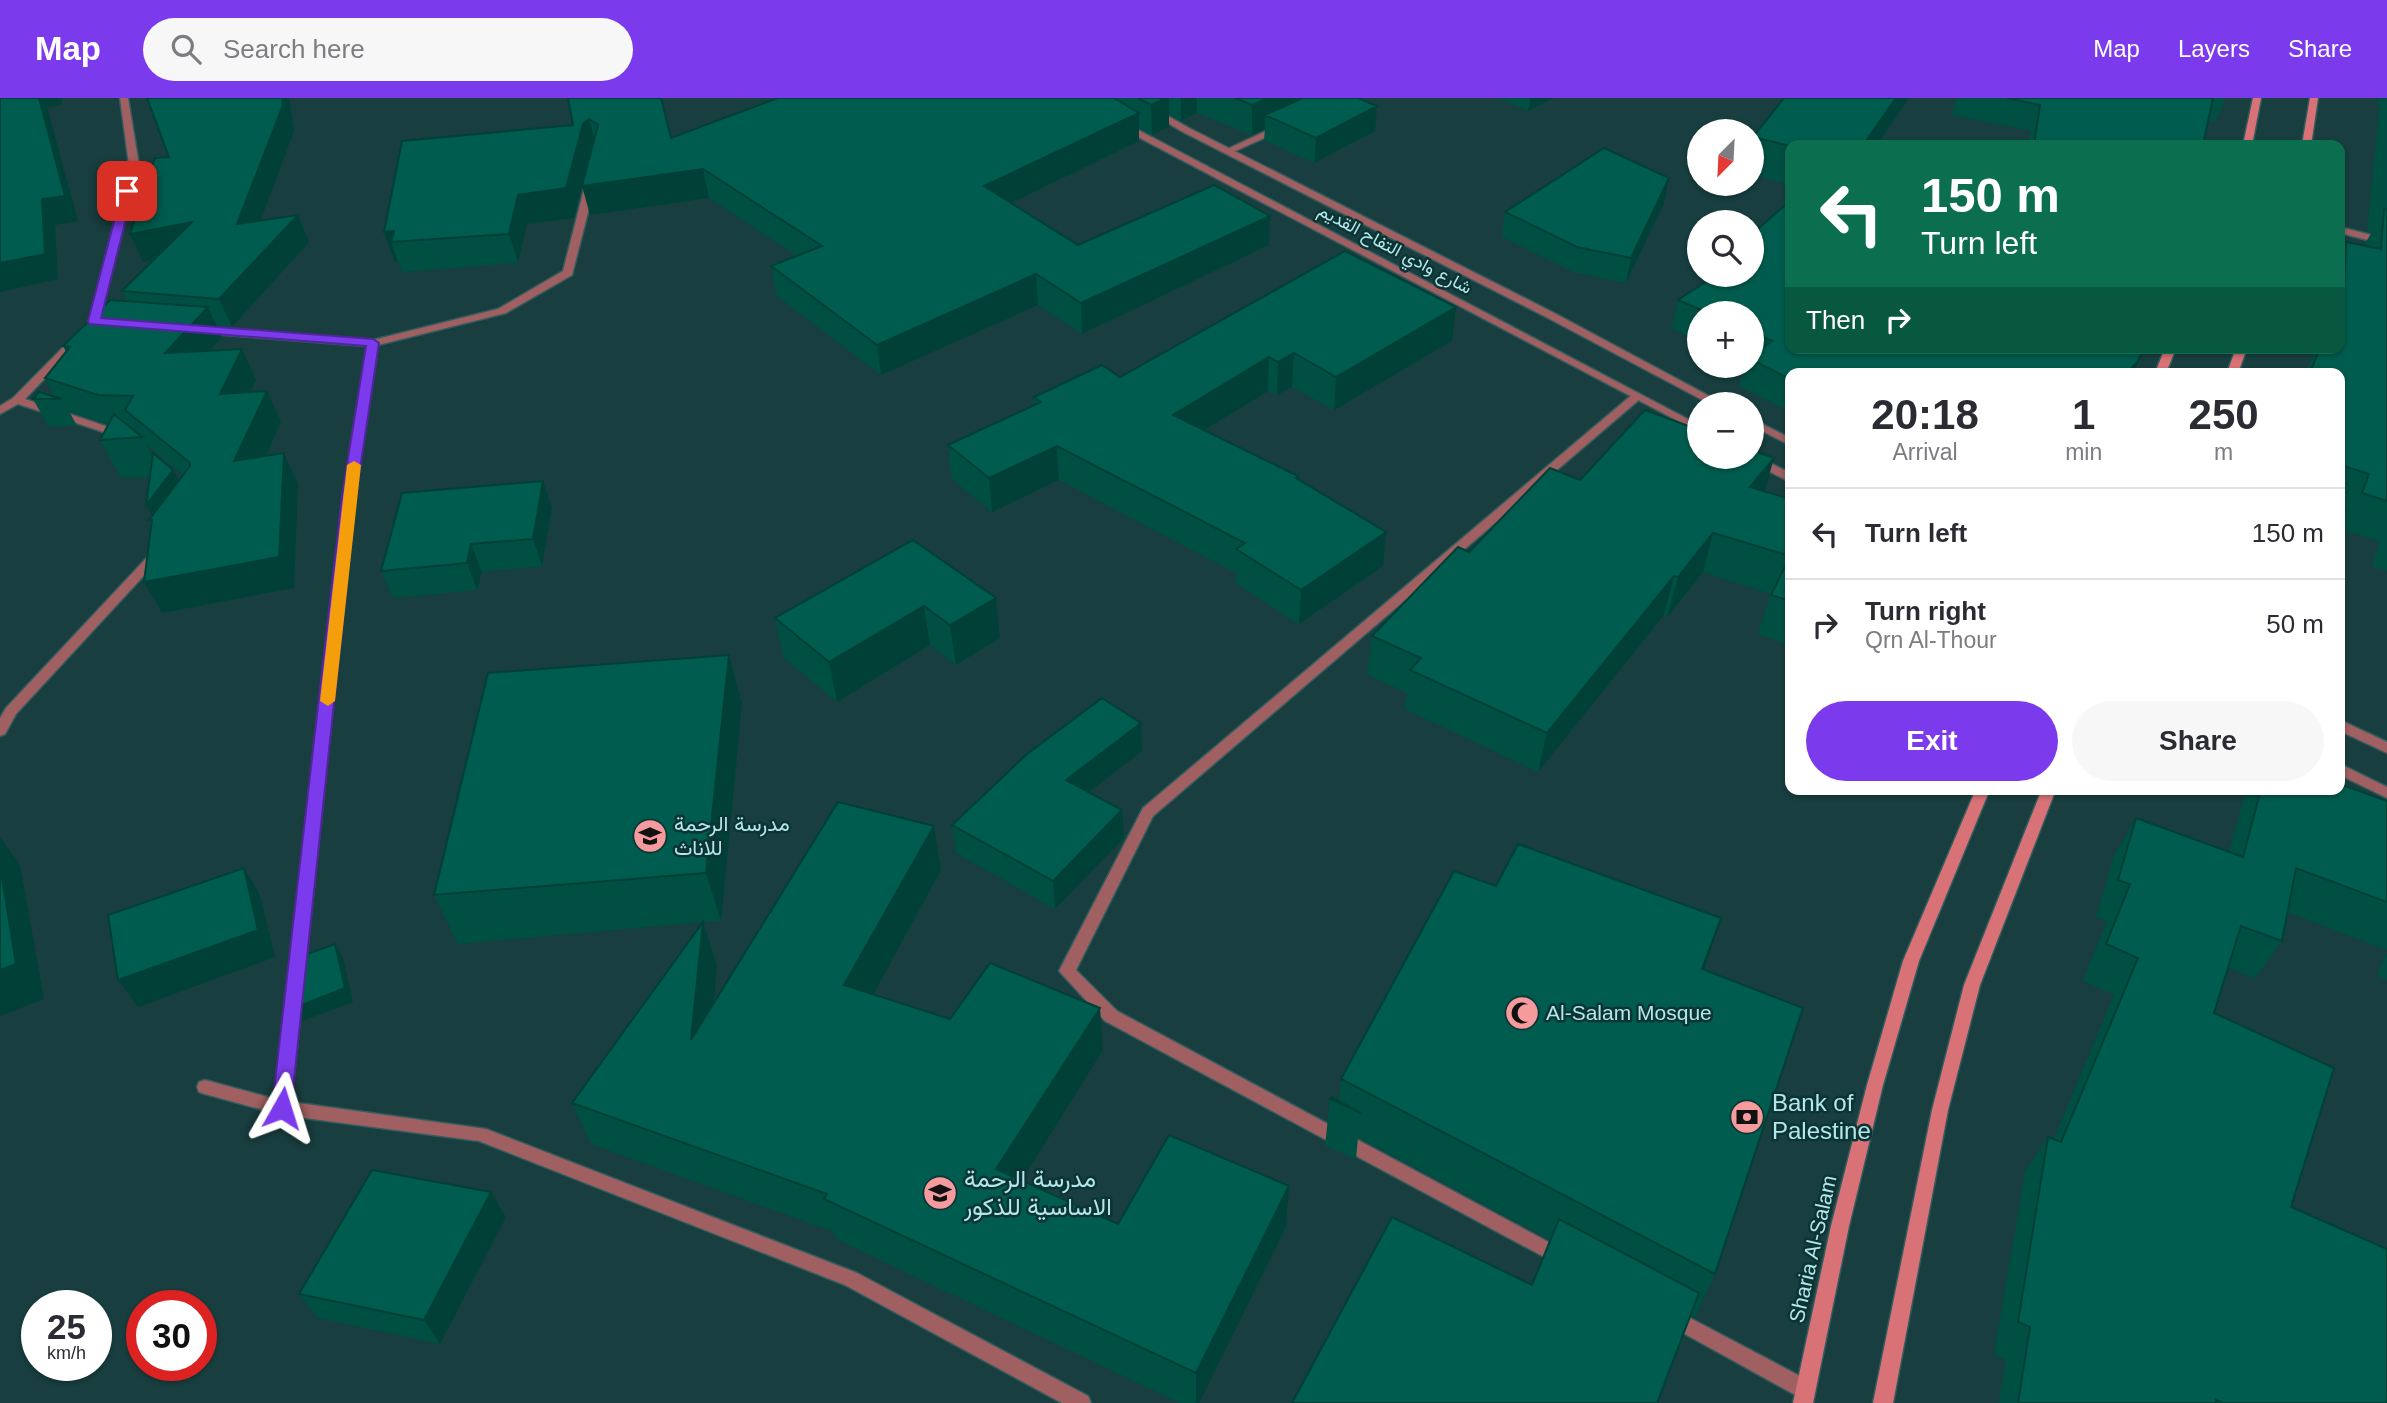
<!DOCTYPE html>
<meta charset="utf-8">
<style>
:root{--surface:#fff;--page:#f7f7f7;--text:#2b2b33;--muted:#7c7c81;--line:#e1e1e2;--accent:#7c3aed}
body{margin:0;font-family:Arial,Vazirmatn,sans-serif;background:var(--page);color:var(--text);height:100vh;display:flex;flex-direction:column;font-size:26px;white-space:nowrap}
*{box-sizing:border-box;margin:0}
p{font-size:23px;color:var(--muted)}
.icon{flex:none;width:38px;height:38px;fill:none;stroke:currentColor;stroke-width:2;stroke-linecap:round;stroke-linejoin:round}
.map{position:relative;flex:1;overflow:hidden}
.drawer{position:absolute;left:1785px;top:270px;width:560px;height:427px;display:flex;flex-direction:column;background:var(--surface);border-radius:14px;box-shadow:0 2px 5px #0004}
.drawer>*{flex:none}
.hud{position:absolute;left:1785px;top:42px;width:560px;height:214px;border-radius:14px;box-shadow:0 2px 5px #0004;background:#0b6e4f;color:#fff;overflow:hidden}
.needle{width:46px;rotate:204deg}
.controls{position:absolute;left:1687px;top:21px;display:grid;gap:14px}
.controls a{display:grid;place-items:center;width:77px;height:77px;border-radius:50%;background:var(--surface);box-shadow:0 2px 5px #0004;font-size:35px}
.speed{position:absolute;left:21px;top:1192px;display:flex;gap:14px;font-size:35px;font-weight:700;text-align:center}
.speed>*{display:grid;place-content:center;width:91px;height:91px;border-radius:50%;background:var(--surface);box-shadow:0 2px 5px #0004;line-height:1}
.speed small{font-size:18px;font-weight:400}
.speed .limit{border:10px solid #d22;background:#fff;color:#111}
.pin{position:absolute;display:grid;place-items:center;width:60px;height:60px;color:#fff;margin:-30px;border-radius:14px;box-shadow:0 4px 10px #0006}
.me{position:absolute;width:77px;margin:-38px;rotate:6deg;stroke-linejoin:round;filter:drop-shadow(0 0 5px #0008)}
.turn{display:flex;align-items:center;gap:24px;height:147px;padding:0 21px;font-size:32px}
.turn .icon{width:91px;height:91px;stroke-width:2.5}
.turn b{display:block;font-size:49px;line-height:60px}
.then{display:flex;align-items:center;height:66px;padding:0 21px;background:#0003;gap:14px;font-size:26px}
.eta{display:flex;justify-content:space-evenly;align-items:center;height:119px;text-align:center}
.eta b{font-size:42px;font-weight:700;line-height:49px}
.primary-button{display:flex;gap:14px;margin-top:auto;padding:14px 21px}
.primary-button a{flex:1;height:80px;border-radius:42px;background:var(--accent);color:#fff;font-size:28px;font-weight:700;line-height:80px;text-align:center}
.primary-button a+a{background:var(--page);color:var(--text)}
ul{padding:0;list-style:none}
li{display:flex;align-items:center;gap:21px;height:91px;padding:0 21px;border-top:2px solid var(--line)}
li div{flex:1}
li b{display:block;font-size:26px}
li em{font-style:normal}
header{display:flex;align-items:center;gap:42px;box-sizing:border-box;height:98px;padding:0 35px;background:var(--accent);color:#fff}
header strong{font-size:33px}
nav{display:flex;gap:38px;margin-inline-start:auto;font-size:24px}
.search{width:490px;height:63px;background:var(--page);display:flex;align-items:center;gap:18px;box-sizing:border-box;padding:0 24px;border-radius:38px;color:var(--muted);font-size:26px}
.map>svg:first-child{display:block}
</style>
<header>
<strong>Map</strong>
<div class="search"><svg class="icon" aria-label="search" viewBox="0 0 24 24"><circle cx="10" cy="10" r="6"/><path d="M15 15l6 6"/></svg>Search here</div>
<nav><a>Map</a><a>Layers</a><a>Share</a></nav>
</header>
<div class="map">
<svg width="2387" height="1305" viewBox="0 0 2387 1305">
<rect width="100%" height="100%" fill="#183e3f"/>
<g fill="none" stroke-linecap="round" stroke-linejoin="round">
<g stroke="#345c5e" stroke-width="3">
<path id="minor" d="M120 0H128L139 67 99 224 25 301 126 335V339L122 340 18 306 0 316V308L13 300 89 223 129 67Z
M1281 26 1286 29 1284 31 1231 55 1223 53Z
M590 84 595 87 572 177 506 215 378 247 355 398 291 1004 486 1031 857 1175 1088 1298 1091 1305H1062L845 1187 479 1043 282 1017 205 996 199 994 197 989 199 984 205 982 275 1001 343 398 367 248 200 235 195 232 200 229 373 242 498 211 563 173 585 87Z
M2340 129 2387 141V147L2340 135Z
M1637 295 1643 298 1641 300 1153 718 1076 872 1117 913 1567 1154 1570 1160 1567 1166 1561 1168 1105 923 1059 873 1143 710 1633 296Z
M158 451 162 452 164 455 162 458 16 616 5 636 0 638V620L6 610 154 452Z
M1671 1210 1813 1285 1815 1292 1813 1299 1806 1301 1799 1299 1665 1225 1662 1219 1665 1213Z"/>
</g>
<g stroke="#345c5e" stroke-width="3">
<path id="tertiary" d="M1125 0H1136L1189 30 1556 216 1724 306H1710L1548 220 1183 34Z
M1119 25H1125L1699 327V334L1119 29Z
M1752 321 1790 340V347L1752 328Z
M1752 356 1790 375V384L1747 362 1745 359H1752Z
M2340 622 2387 644V655L2340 633Z
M2340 666 2387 689V700L2340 677Z"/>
</g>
<g stroke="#345c5e" stroke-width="3">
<path id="secondary" d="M2253 0H2261L2252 47H2243Z
M2310 0H2318L2311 47H2302Z
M2165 250H2176L2166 275H2155Z
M2236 250H2247L2238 275H2227Z
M1976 691H1990L1919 863 1883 987 1849 1128 1813 1305H1793L1831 1128 1867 987 1903 863Z
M2042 691H2056L1980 887 1948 1012 1893 1305H1873L1932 1012 1964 887Z"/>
</g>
<use href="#minor" fill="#a05f61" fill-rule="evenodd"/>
<use href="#tertiary" fill="#a05f61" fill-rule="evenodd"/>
<use href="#secondary" fill="#d97277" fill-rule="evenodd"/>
</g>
<path fill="#004f43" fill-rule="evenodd" d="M147 0H289L294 33 260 123 298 117 309 144 232 229 216 227 222 239 210 253 256 282 250 294 267 293 281 324 266 358 298 386 294 490 162 515 152 418 150 379 121 380 100 342 108 326 69 313 77 328H48L33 301 55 299 45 280 66 254 63 248 127 203 122 193 154 162 143 164 169 59ZM129 328H134L138 336ZM146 346 183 377 179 383 153 360Z
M568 0 671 40 778 0H1358L1375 33 1314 65 1264 42 1265 31 1252 37 1197 15 1181 23 1169 16V29L1152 37 1139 30V43L1011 105 1078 147H1269L1082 236 1038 207 881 277 777 198 771 168 797 158 709 100 590 117V54L574 120 527 126 518 165 402 174 398 163 395 164 384 134 573 27Z
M1499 0H1553L1528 13Z
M1784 0H1909L1877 47H1790V87L1752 77V46L1753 39Z
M1957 0H2226L2215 24 2209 23 2203 47H2029L2031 33 1951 17Z
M2378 0H2387V473L2372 468 2380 444 2340 431 2347 412 2340 410V275H2306L2316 250H2340V156L2346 144 2366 149V144L2372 134 2367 133 2380 7 2377 6Z
M1664 105 1626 185 1573 174 1502 139 1505 114Z
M1345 153 1452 243 1334 312 1292 289 1277 297 1268 293 1204 332 1298 378V381L1383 468 1299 526 1235 485 1236 475 1059 382 992 414 952 381 948 347 1034 307V299L1120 279Z
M1708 177H1752L2145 250 2133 275H1790V314L1739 288 1745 268H1752V215H1699V243L1672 231 1678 202 1706 183Z
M1580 382 1764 394 1790 401V547L1758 536 1771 496 1703 474 1667 519 1664 517 1538 674 1405 611 1407 595 1368 577 1372 538 1469 454Z
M552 410 542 468 482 474 477 492 393 500 381 473Z
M913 442 1000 540 956 567 930 547 837 604 784 560 775 520Z
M729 557 742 606 721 823 703 824 717 868 713 905 934 728 941 772 873 896 950 921 1103 952 1021 1083 1118 1126 1286 1129 1199 1305H1180L836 1141 834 1134 591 1046 572 1005 703 824 458 846 434 797Z
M1141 625 1142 653 1088 694 1124 740 1055 811 956 755 952 727Z
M2249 691H2340L2387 703V852L2287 814 2282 843 2255 880 2228 870 2214 915 2291 1109 2387 1305H1999L2006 1262 1994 1257 2025 1074 2048 1039 2054 1041 2114 897 2083 883 2107 823 2096 819 2114 758 2136 720 2229 754 2244 699Z
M2387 854V882L2377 877Z
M1704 872 1715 1176 1695 1219 1691 1217 1532 1187 1551 1142 1358 1039 1356 1061 1325 1048 1330 1001 1339 1003 1341 981Z
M491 1094 506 1119 440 1246 318 1220 299 1196Z"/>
<path fill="#004037" d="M39 0H62V7L47 9 78 123 55 127 58 181 0 194V165L42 101Z
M282 0H289L294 33 249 153 237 126Z
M1166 0H1169V29L1152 37 1151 7Z
M1181 0H1197V15L1181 23Z
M1268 0H1335L1265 17V31L1252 37V7Z
M1530 0H1553L1528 13Z
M1896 0H1909L1877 47H1863Z
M1377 8 1375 33 1314 65 1316 40Z
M1139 15V43L986 117 984 88Z
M589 21 597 50 590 54 574 120 527 126 518 165 509 136 518 97 583 26Z
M703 71 709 100 590 117 582 88Z
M1669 80 1664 105 1626 185 1631 160Z
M298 117 309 144 232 229 219 201Z
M1270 118 1269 147 1082 236 1081 205Z
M192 124 204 151 143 164 130 136Z
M394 133 391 144 398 163 395 164 384 134Z
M1036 176 1038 207 881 277 877 247Z
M208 209 222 239 180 286 165 255Z
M1456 209 1452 243 1334 312 1336 279Z
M2144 250H2145L2133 275H2127Z
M242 251 256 282 234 327 220 296Z
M1294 255 1292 289 1277 297 1278 264Z
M1269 259 1268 293 1173 351V317Z
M267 293 281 324 250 394 234 363Z
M1057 348 1059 382 992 414 989 380Z
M284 355 298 386 294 490 162 515 144 484Z
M1774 360 1763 399 1750 389Z
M173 372 187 399 161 434 146 407Z
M543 383 552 410 542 468 533 441Z
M1386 434 1383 468 1299 526 1301 492Z
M1713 435 1703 474 1667 519 1678 479Z
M471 446 482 474 477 492 467 465Z
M1674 478 1664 517 1538 674 1547 635Z
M996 500 1000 540 956 567 950 527Z
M924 508 930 547 837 604 829 564Z
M729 557 742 606 721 823 706 775Z
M1141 625 1142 653 1068 710 1066 682Z
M1122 712 1124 740 1055 811 1053 783Z
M934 728 941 772 855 930 844 887Z
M0 739 20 767 44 901 0 918Z
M244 770 260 797 275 859 138 909 118 882Z
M1721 820 1705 869 1686 919 1702 871Z
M703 824 717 868 706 984 691 942Z
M335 846 343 860 353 904 302 923 294 910Z
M1100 910 1103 952 1003 1112 996 1071Z
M1289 1088 1286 1129 1199 1305H1196V1275Z
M491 1094 506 1119 440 1246 424 1222Z"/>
<path fill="#005c4e" stroke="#004037" stroke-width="2" d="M0 0H39L65 98 42 101 45 156 0 165Z
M147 0H282L283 7 237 126 298 117 219 201 122 193 192 124 130 136 155 60 169 59Z
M568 0H661L671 40 778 0H1114L1139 15 984 88 1078 147 1214 87 1270 118 1081 205 1036 176 877 247 771 168 822 148 703 71 582 88 598 27 589 21 583 26 566 90 518 97 509 136 391 144 394 133 384 134 402 43 573 27Z
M1138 0H1166L1151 7Z
M1235 0H1268L1252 7Z
M1303 0H1358L1377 8 1316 40 1265 17Z
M1784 0H1896L1863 47H1790V48L1753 39Z
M2007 0H2213L2203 47H2034L2040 7Z
M1604 50 1669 80 1631 160 1577 149 1505 114Z
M1790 103V250H2144L2138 263 2127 275H1790V281L1752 262V257L1772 243 1752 234V215H1708L1678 202 1716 177H1752V136Z
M2384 111H2387V403L2362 395 2369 376 2340 367V275H2310L2320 250H2340V203L2344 193 2346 144 2381 151Z
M1345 153 1456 209 1336 279 1294 255 1278 264 1269 259 1173 317 1298 378 1296 380 1386 434 1301 492 1236 451 1245 445 1057 348 989 380 948 347 1041 304 1034 299 1102 267 1120 279Z
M110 202 208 209 165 255 242 251 220 296 267 293 234 363 284 355 279 459 144 484 152 422H149L190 368V365L125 312 133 298 98 297 45 280 70 249 63 248Z
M39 294 62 301H33Z
M1645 312 1699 332V359H1752V352L1774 360 1750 389 1790 401V503L1771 497 1790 458 1713 435 1678 479 1674 478 1547 635 1410 572 1421 560 1372 538 1458 449 1469 454 1550 370 1580 382Z
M114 316 142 339 100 342Z
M153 355 173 372 146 407Z
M543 383 533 441 471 446 467 465 381 473 402 395Z
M913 442 996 500 950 527 924 508 829 564 775 520Z
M729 557 706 775 434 797 488 575Z
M1102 600 1141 625 1066 682 1122 712 1053 783 952 727 1027 656Z
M2340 686 2387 703V804L2296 770 2282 843 2241 828 2214 915 2334 970 2291 1109 2387 1151V1305H2223L2216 1302V1305H2018L2030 1229 2018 1224 2048 1039 2061 1044 2138 860 2106 846 2130 786 2118 782 2136 720 2243 759 2261 691H2340Z
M838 704 934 728 844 887 950 921 990 865 1100 910 996 1071 1118 1126 1169 1037 1289 1088 1196 1275 824 1101 827 1096 572 1005 703 824 691 942Z
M1518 746 1721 820 1702 871 1803 910 1715 1176 1341 981 1454 773 1496 788Z
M0 767 16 866 0 872Z
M244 770 258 832 118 882 108 817Z
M335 846 345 890 294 910 299 859Z
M1331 999 1361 1015 1330 1001Z
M372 1072 491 1094 424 1222 299 1196Z
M1392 1119 1532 1187 1559 1121 1699 1195 1657 1305H1292Z"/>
<path fill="#7c3aed" stroke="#51269a" stroke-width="2" d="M127 90 133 93 101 220 373 241 379 245 356 398 291 1010 288 1016 282 1018 275 1016 272 1010 342 398 366 248 89 226 88 223 122 93Z"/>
<path fill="#f59e0b" d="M354 363 361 367 335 603 328 608 320 603 347 367Z"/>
<defs>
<g id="school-disc" transform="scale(1.75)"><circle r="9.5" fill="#f59b9d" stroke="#0c3435"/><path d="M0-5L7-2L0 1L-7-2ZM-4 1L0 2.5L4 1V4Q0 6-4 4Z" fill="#111"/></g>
<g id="mosque-disc" transform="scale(1.75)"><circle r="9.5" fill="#f59b9d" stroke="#0c3435"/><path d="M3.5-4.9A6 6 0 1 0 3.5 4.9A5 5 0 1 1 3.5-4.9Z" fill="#111"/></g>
<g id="bank-disc" transform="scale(1.75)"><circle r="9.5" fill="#f59b9d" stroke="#0c3435"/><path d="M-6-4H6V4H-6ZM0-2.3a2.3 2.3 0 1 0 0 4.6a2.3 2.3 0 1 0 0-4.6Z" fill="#111"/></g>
</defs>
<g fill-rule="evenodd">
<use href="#school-disc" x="650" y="738"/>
<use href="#mosque-disc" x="1522" y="915"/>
<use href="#bank-disc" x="1747" y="1019"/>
<use href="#school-disc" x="940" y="1095"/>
</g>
<g text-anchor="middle" stroke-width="5" stroke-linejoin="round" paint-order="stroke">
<g font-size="18" fill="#b3e7e9" stroke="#0c3435">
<text transform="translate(1395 151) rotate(28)" y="6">شارع وادي التفاح القديم</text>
</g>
<g font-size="21" fill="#b3e7e9" stroke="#0c3435" text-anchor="start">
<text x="674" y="733">مدرسة الرحمة<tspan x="674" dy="24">للاناث</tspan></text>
<text x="1546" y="922">Al-Salam Mosque</text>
</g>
<g font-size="21" fill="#b3e7e9" stroke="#0c3435">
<text transform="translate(1813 1151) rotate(-77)" y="7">Sharia Al-Salam</text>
</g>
<g font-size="24" fill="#b3e7e9" stroke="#0c3435" text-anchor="start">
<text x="1772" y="1013">Bank of<tspan x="1772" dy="28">Palestine</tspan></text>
<text x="964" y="1089">مدرسة الرحمة<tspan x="964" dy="28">الاساسية للذكور</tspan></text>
</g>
</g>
</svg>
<div class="controls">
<a><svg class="needle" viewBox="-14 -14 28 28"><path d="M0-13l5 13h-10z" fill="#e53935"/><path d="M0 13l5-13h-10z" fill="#7c7c81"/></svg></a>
<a><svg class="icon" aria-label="search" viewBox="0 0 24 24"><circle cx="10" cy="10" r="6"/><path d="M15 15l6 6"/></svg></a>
<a>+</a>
<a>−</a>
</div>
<div class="speed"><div>25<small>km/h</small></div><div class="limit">30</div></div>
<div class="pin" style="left:127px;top:93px;background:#d93025"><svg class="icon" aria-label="arrive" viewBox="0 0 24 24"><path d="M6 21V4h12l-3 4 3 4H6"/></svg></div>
<svg class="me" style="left:282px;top:1010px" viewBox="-20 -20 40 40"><path d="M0-17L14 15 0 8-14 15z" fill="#7c3aed" stroke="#fff" stroke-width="4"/></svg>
<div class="hud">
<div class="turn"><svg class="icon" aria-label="left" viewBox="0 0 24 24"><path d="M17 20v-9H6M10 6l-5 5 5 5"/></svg><div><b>150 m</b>Turn left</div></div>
<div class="then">Then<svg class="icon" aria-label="right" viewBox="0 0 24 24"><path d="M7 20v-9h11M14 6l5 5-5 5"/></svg></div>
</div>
<section class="drawer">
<div class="eta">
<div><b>20:18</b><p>Arrival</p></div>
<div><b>1</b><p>min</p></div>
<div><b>250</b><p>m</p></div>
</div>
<ul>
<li><svg class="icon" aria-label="left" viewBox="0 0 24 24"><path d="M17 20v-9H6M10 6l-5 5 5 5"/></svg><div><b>Turn left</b></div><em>150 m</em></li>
<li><svg class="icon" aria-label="right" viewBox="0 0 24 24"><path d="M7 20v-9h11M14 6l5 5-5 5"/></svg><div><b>Turn right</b><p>Qrn Al-Thour</p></div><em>50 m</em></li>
</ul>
<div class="primary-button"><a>Exit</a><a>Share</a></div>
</section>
</div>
